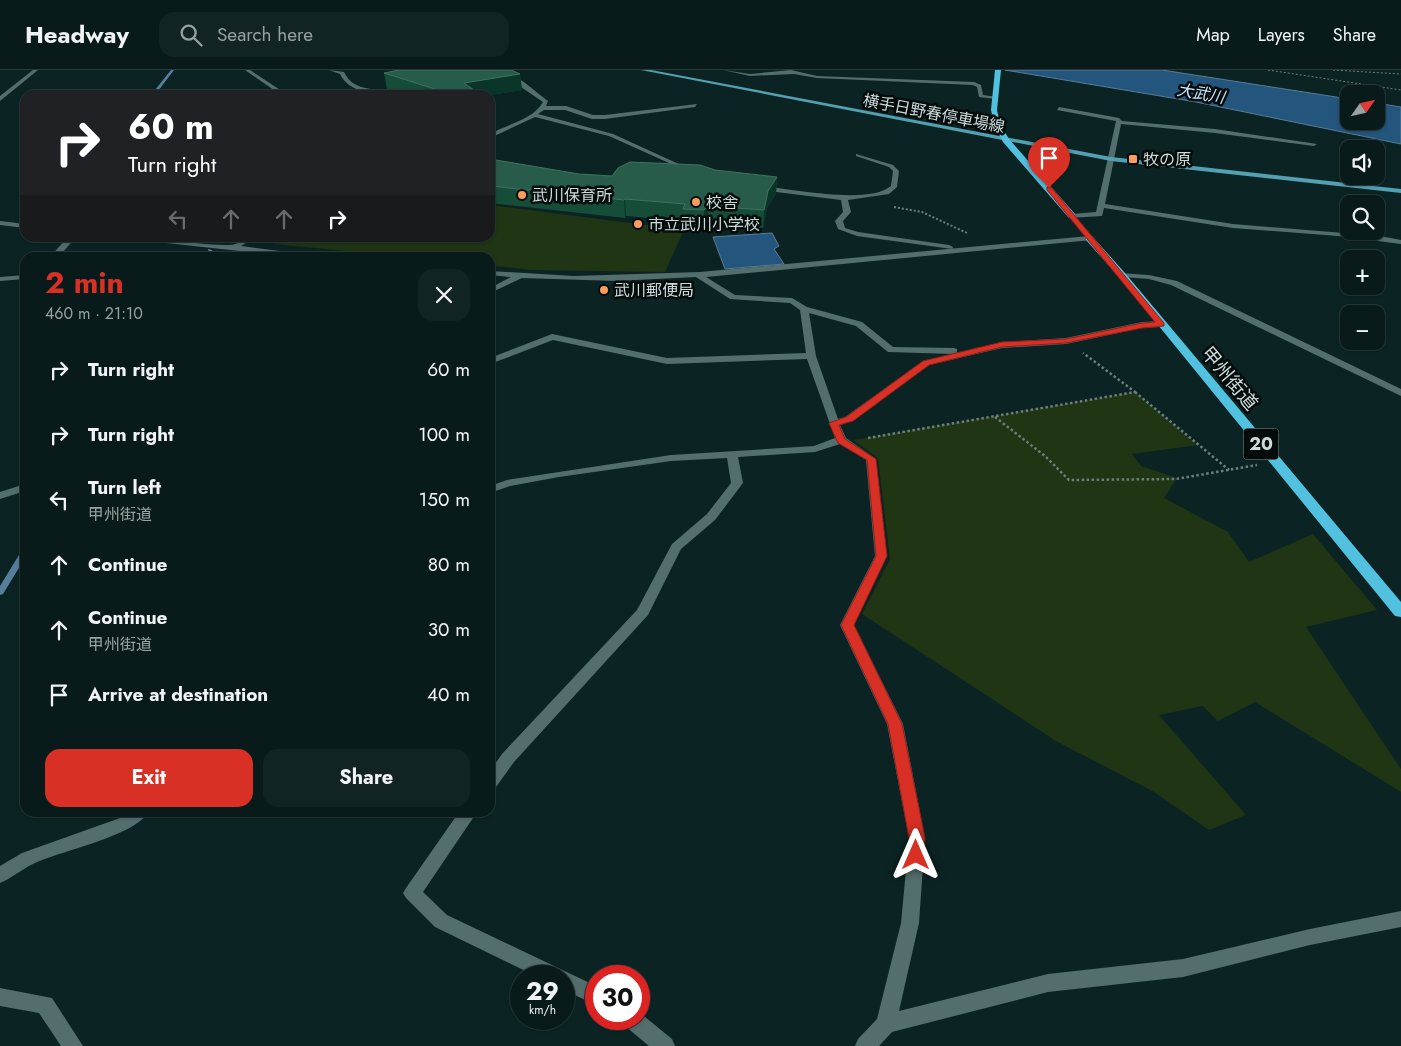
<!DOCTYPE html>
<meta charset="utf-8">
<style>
:root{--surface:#081b1a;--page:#112423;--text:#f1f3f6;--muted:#98a1a2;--line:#293939;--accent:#d93025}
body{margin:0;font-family:Jost,"Noto Sans JP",sans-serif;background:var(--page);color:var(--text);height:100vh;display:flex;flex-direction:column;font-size:19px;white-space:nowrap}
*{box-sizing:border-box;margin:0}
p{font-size:16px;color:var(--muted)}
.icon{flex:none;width:28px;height:28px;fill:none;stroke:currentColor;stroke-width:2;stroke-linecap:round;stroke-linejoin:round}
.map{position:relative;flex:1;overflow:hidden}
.panel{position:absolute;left:20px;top:182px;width:475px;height:565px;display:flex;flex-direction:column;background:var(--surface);border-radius:15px;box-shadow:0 1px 4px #0004,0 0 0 1px var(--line)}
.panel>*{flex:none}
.banner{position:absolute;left:20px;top:20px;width:475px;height:152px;border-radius:15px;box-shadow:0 1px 4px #0004,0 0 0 1px var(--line);background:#202124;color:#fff;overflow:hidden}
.needle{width:32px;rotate:56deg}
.controls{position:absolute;left:1340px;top:15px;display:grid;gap:10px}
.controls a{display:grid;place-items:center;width:45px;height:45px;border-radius:10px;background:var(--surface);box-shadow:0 1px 4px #0004,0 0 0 1px var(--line);font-size:25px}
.speed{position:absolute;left:510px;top:895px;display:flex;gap:10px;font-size:25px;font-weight:700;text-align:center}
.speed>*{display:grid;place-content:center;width:65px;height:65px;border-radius:50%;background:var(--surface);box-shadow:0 1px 4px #0004,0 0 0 1px var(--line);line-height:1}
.speed small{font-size:12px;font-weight:400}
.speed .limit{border:8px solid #d22;background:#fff;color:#111}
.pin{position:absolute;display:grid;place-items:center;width:42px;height:42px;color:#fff;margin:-51px -21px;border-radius:50% 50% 50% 0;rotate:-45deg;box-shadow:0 0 5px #0007}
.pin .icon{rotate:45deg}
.me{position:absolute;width:55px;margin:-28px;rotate:0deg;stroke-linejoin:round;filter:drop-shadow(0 0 4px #0008)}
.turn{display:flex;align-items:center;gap:18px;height:105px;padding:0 25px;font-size:22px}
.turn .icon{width:65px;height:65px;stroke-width:2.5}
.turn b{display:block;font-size:35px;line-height:42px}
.lanes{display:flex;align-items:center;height:48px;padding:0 25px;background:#0003;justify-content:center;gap:25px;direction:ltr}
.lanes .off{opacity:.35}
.round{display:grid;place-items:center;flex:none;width:52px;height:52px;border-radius:15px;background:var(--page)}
.headline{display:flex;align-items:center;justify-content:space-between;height:85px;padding:0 25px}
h1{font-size:30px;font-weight:700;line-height:38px;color:var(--accent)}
.button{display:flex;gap:10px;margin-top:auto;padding:10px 25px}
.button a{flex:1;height:58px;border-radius:15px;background:var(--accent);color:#fff;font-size:20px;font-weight:700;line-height:58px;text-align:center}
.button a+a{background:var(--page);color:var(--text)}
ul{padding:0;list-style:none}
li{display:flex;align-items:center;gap:15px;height:65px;padding:0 25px}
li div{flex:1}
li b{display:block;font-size:19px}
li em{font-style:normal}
header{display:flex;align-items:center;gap:30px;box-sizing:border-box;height:70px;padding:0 25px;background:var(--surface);border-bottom:1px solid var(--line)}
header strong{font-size:24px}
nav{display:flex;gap:28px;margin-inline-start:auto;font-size:18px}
.search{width:350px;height:45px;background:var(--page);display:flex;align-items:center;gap:12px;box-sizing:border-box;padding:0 18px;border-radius:15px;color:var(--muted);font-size:19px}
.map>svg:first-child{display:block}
</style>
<header>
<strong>Headway</strong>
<div class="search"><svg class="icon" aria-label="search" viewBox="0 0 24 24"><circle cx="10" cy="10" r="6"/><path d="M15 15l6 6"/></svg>Search here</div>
<nav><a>Map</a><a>Layers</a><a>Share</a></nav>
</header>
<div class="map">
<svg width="1401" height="976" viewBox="0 0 1401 976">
<rect width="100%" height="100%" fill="#0b2423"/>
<path fill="#203513" d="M490 135 684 160 665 202 531 200 490 195V188L410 187 274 174 283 168H490Z
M1135 322 1198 375 1132 384 1141 396 1177 408 1164 428 1228 462 1249 492 1313 464 1377 540 1306 557 1401 699V722L1255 632 1218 651 1203 636 1159 645 1246 745 1209 760 1154 722 1056 671 862 544 890 489 878 388 853 370Z"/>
<path fill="#24557d" stroke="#567d99" d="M1005 0H1162L1349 29V51H1376V33L1401 37V74L1196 32Z
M772 163 779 176 774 179 784 194 725 199 713 167Z"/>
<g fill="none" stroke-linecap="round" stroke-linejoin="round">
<path fill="#567d99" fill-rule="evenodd" d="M171 0H174L155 25H151Z
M205 168H209L210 170 206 171Z
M208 179 212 180 214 188H210Z
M22 480H25V488L3 524 0 525V516Z"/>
<path stroke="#6c7f7e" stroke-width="1" stroke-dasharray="2 2" stroke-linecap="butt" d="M1268 0 1401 20
M1333 0 1401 4"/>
<path stroke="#6c7f7e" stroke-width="2" stroke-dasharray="2 2" stroke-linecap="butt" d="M894 137 922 142 967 163"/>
<path stroke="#6c7f7e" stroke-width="2.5" stroke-dasharray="2.5 2.5" stroke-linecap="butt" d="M1135 322 1229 400
M995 347 1045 386 1069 410 1176 409 1257 395
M868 368 1135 322 1083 283"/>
<path fill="#546e6d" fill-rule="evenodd" d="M33 0H38L0 31V26Z
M245 0H250L288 25H281Z
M329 0 344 2C355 24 374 15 393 25 374 25 348 22 340 4Z
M496 0C514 0 534 21 548 31L546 36H566L593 45H605L697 34 695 37 605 49H592L565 40H544L538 44 613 64 694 101 689 102 609 66 535 47 490 68V64C507 54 533 50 543 32Z
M723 0 750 4 791 0 817 6 974 12 981 15 983 25 998 27 995 29 979 27 977 17 973 15 817 8 794 4 750 6Z
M1059 37 1119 48 1122 51 1215 59 1317 74 1314 76 1215 63 1121 54 1105 134 1233 154 1380 166 1401 170V174L1338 166 1233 158 1104 138 1102 146 1069 148V144H1072L1096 142 1116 51 1057 40Z
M856 84 893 95 899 101 897 117 889 124 848 130 851 142 843 151 845 158 858 162 949 175 953 177 952 179 857 166 838 159 835 151 843 142 841 130 761 120 758 118 761 116C790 119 869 135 891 116L893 101 889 97 856 86Z
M0 151 25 154V158L0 155Z
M1089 166 1093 168 1092 170 706 207 735 225 792 228 807 237 862 252 893 277 954 278 957 279V283L1002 272 1066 268 1142 252 1161 251 1165 254 1161 257 1142 258 1066 274 1002 278 929 295 853 351 840 355 846 368 876 389 887 486 854 555 903 654 925 768 919 853 899 941 1048 904 1183 889 1310 859 1401 841V857L1310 875 1183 907 1048 922 892 962 879 976H855L858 969 877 949 901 853 909 768 887 654 840 555 875 486 866 390 840 374 815 382 738 387 743 413 715 450 681 479 648 545 514 692 496 717 490 719V701L502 684 637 540 672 474 707 444 731 413 727 388 671 391 559 407 510 416 490 423V416L507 410 671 385 814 376 835 368 807 289 667 294 553 270 490 294V288L552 264 667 288 806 283 800 240 790 233 730 229 696 207 616 211 522 208 490 223V218L511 207 490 205V201L574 206 700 202ZM809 243 856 256 888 282 953 284 923 291 845 347 838 349 816 286Z
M67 168H75L58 188H49Z
M135 168C166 168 197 175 229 175 238 175 244 168 254 168L241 176 336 188H305L138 170Z
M1119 203 1149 205 1177 211 1401 319V326L1171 215 1149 209 1122 207 1118 205Z
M25 205V209L0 211V207Z
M25 414V421L0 429V422Z
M127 742H148C136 766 59 781 33 794 22 799 12 808 0 813V796L22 783 120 748Z
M459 742H477L423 822 447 845 596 916V935L564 920V906H536L435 857 406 828 403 823 406 818Z
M0 918 52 928 83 976H61L39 943 0 936Z
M639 942 672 969 675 976H649L625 956 622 949H639Z"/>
<path fill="#53a0b2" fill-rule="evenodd" d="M641 0H651L1111 87 1401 119V123L1111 91Z"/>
<path fill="#52c1e0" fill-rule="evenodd" d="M995 0H1001L997 40 1000 54 1009 69 1075 144V148H1069L1003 72 994 54 991 40Z
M1089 165 1092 166 1125 203 1401 532V547L1395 546 1119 207 1086 170V166Z"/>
</g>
<path fill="#154d39" d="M384 3 520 4 522 20 490 25H406L387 19Z
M490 89 579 104 612 106 777 107 776 124 767 138 763 158 708 154 704 159 683 157V151L626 146 625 148 490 133Z"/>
<path fill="#093629" d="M520 4 522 20 490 25H466L464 13Z
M491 32 493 48 491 52 490 33Z
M777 107 776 124 767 138 763 158 764 140 768 121Z
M625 129 626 146 625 148 624 130Z
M708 136V154L704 159V140Z"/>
<path fill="#285c4a" stroke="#427061" d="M399 0H511L520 4 464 13 481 25H454L384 3Z
M490 89 579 104 612 106 618 98 630 92 700 95 715 100 777 107 768 121 764 140 708 136 704 140 683 139 685 134 625 129 624 130 490 116Z"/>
<path fill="#d93025" stroke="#8d1f18" d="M1047 117H1051L1164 253V256L1142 258 1066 273 1002 277 929 295 853 351 839 355 845 369 876 389 887 486 854 555 902 654 925 768 923 785 921 789 916 791 910 789 908 785 909 768 888 654 841 555 876 486 867 390 838 373 829 353 846 347 923 291 1002 272 1066 269 1142 253 1155 252 1047 120Z"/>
<g fill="#ff9b5b" stroke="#030b0b" stroke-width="2">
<rect x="1128" y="84" width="10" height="10" rx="2.5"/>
<circle cx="522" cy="125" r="5"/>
<circle cx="696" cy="132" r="5"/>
<circle cx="638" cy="154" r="5"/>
<circle cx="604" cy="220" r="5"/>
</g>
<g text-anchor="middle" stroke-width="5" stroke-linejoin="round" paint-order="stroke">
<g font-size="16" font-style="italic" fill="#c9e5ff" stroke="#030b0b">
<text transform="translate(1201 23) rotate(10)" y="6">大武川</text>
</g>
<g font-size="16" fill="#ccdad9" stroke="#030b0b">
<text transform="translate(934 43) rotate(11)" y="6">横手日野春停車場線</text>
</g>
<g font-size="16" fill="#ccdad9" stroke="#030b0b" text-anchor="start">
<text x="1143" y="95">牧の原</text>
<text x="532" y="131">武川保育所</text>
<text x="706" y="138">校舎</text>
<text x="648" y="160">市立武川小学校</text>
<text x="614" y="226">武川郵便局</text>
</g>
<rect fill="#030b0b" stroke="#909c9b" stroke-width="1" x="1243.5" y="358.5" width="35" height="31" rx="4"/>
<g font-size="18" font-weight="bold" fill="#ccdad9">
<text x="1261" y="380">20</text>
</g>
<g font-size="19" fill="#ccdad9" stroke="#030b0b">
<text transform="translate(1230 308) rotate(50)" y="7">甲州街道</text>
</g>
</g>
</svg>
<div class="controls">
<a><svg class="needle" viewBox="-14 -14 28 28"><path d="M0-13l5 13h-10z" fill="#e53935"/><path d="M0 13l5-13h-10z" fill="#98a1a2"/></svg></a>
<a><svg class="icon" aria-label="sound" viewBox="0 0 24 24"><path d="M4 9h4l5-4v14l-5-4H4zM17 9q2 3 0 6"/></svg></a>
<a><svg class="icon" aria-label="search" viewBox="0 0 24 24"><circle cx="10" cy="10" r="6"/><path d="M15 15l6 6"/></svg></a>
<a>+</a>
<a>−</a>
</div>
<div class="speed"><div>29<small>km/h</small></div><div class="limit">30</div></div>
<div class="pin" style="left:1049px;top:118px;background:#d93025"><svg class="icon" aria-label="arrive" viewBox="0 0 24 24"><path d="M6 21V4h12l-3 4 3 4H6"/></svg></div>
<svg class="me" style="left:916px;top:785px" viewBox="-20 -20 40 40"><path d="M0-17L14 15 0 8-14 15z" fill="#d93025" stroke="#fff" stroke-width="4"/></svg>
<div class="banner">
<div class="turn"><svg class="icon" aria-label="right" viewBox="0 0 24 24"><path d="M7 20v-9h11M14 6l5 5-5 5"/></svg><div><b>60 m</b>Turn right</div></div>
<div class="lanes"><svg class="icon off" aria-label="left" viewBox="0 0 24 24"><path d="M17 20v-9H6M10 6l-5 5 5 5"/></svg><svg class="icon off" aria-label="ahead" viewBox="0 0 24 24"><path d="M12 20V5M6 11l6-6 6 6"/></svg><svg class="icon off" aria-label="ahead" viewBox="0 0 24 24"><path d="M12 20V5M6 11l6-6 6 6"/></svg><svg class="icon" aria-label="right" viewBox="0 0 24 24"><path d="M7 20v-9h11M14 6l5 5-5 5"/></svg></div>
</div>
<section class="panel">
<div class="headline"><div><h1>2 min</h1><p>460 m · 21:10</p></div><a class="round"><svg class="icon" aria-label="close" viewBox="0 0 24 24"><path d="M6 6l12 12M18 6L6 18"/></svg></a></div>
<ul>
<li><svg class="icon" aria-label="right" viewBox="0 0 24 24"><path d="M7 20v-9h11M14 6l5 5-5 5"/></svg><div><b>Turn right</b></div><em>60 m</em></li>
<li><svg class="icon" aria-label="right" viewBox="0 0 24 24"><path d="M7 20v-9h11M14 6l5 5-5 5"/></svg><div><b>Turn right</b></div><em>100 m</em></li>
<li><svg class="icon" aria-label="left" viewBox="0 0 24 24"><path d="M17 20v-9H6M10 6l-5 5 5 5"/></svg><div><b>Turn left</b><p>甲州街道</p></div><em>150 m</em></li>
<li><svg class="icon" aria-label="ahead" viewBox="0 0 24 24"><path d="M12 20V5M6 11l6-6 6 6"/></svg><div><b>Continue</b></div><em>80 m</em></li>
<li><svg class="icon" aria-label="ahead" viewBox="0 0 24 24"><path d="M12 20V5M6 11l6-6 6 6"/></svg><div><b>Continue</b><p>甲州街道</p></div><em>30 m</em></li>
<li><svg class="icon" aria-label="arrive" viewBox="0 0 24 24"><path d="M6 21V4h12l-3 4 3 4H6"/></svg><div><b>Arrive at destination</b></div><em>40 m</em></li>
</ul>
<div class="button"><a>Exit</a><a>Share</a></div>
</section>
</div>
